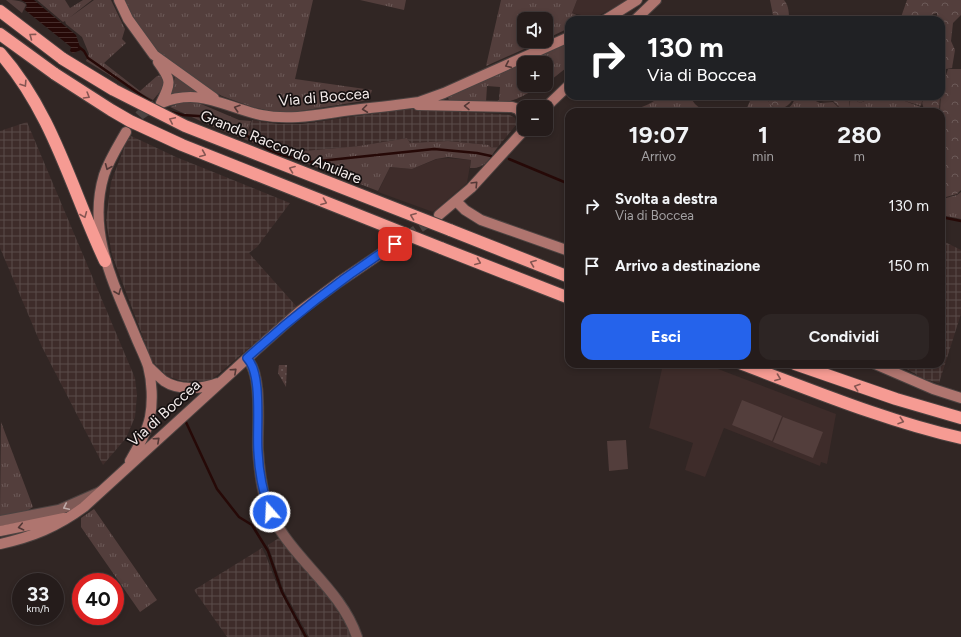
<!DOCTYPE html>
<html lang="it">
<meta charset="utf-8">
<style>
:root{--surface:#251c1b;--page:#2d2524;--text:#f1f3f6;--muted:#a3a1a3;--line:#423a3a;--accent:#2563eb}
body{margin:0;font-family:Figtree,sans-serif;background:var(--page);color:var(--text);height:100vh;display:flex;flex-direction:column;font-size:15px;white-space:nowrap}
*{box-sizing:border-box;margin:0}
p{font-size:13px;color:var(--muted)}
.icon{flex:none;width:22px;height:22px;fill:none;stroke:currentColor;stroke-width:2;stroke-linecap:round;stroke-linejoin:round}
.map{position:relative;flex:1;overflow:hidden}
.panel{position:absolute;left:565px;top:108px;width:380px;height:260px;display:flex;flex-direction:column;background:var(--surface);border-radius:12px;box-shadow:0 2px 6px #0003,0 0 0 1px var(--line)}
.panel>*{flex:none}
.guide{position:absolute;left:565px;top:16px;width:380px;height:84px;border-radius:12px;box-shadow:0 2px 6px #0003,0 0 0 1px var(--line);background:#202124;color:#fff;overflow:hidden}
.fabs{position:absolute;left:517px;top:12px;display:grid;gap:8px}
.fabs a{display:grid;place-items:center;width:36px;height:36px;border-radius:8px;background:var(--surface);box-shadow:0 2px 6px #0003,0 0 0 1px var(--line);font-size:20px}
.speed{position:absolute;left:12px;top:573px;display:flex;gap:8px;font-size:20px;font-weight:700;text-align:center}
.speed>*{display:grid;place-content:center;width:52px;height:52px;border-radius:50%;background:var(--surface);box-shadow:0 2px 6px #0003,0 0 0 1px var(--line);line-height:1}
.speed small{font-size:10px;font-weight:400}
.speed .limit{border:6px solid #d22;background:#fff;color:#111}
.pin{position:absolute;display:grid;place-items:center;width:34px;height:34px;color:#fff;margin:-17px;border-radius:8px;box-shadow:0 2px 6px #0006}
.me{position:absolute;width:44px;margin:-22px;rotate:341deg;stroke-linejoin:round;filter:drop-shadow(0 0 3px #0008)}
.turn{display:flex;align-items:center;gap:14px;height:84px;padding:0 16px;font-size:18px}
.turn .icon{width:52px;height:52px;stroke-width:2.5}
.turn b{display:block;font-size:28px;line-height:34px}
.eta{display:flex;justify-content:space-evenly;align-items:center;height:68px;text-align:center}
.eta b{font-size:24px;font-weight:700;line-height:28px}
.action{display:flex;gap:8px;margin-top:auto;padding:8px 16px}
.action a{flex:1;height:46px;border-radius:12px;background:var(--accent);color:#fff;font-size:16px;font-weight:700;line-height:46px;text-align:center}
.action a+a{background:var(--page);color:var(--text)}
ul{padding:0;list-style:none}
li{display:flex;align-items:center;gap:12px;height:60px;padding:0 16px}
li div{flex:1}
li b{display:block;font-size:15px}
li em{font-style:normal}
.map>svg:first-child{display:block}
</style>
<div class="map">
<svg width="961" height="637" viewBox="0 0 961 637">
<defs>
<pattern id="industrial-grid" width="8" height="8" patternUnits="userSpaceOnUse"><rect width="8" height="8" fill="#3e2c2a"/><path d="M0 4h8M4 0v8" fill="none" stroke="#5a4b49"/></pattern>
<pattern id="grass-tufts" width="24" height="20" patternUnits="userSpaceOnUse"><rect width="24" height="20" fill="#533e3c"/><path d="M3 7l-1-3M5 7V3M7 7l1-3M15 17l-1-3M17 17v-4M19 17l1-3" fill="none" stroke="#6c5a58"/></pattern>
<pattern id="forest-crowns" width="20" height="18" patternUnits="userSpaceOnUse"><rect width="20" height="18" fill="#533e3c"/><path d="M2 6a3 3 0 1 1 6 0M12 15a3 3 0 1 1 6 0" fill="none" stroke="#6c5a58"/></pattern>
<pattern id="park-dots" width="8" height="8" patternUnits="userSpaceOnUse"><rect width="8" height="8" fill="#533e3c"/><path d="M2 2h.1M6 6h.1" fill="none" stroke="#6c5a58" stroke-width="1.8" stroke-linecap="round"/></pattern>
<pattern id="water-rules" width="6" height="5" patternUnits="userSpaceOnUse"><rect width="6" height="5" fill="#260907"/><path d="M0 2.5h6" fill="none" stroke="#462d2b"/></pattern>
</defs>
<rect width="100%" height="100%" fill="#312624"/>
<path fill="#3e2c2a" d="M577 0H629L594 18 572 13Z
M448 158 471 160 467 183 433 212 378 192 390 167 412 169 437 159Z
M663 364H705L836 414 827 464 821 462 820 466 724 428 705 477 685 470 693 443 649 428Z"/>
<path fill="url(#industrial-grid)" d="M413 108 510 115 515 118 516 125 497 148 490 147 489 145 448 141 410 143 407 138 359 146 304 151 282 145 248 131 252 120 278 124H302Z
M27 122 135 378 137 395 135 417 126 438 103 465 42 347 0 248V131Z
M129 135 176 157 290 203 257 247 249 253 297 307 209 382H185L167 376 152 361 112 255 106 221 111 182Z
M941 240 961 250V314L939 383 924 379 898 364H941Z
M279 538 323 589 343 620 352 637H309L284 591 268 545Z
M262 548 266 556 277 585 304 637H227L194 590Z"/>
<path fill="url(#grass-tufts)" d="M6 0C13 0 22 0 26 5L22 13Z
M37 0H65L70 8 83 0H92L69 18 94 0H111L125 29 122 39 126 43 104 63 140 91 157 76 162 75 165 78 162 89 153 100 119 81 86 61 89 54 82 37 66 24 65 21 63 22Z
M120 0H313L295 79 372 90 369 100 294 112H274L249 106 222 96 176 70 148 48Z
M360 0H406L404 10Z
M501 0H577L572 13 581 17V20H569V28L546 39V19H524V41H542L486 66Z
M569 43V68H566L546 84V63H524V85H542C528 93 514 103 497 103L498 100H499L500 87 487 86 486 102 449 101 448 97Z
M175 76 195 90V91L171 95Z
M661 96H689L695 104 704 112H722H600L601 108C623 113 643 111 661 96Z
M752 96H764L777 112H725V110L747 108Z
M795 96H805L820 103 833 102 840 109 849 107 851 97 860 103 867 100 869 96H893L894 99V96H924L922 101 921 106 902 100 921 107 924 112H781C789 108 794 105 795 96Z
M194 101 239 120 251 121 248 131 282 146 304 151 359 146 407 138 410 143 448 141 489 145 490 147 497 148C489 159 485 169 470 168L471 160 448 157 436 159 412 169 390 167 378 191 218 129 170 107 182 102Z
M941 191 946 198 957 195 961 192V219L941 215Z
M1 422 33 507 25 512 0 517Z
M94 509 157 600 140 612 81 527V518Z"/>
<path fill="url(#forest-crowns)" d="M770 0H784C789 6 789 13 789 20H774Z
M907 0H961V15L953 23 951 41 955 50 952 68 946 69 944 77 941 76V20H937V13L931 15 924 20H900Z
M948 69H961V190L957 194 946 197 941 189V112H940L941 90Z
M765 96H794C791 105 786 107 777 110L770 104Z
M806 96H868L866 100 860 103 850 96 849 107 841 109 833 101C823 102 816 101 806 96Z
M925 96H940L939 112H925C923 104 920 104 925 96Z"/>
<path fill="url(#park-dots)" d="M279 365H287L286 387 278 373Z"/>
<path fill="#533e3c" d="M742 400 782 416 772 441 732 425Z
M783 417 823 432 813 458 773 442Z
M626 440 628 469 609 471 607 441Z"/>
<path fill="url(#water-rules)" d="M21 0H34L65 26 76 35 81 50 73 53 70 51 71 47 25 10 27 5 25 2Z"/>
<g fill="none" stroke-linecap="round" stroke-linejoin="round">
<path stroke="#260907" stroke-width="2.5" d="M79 47 84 51 88 58 154 104
M167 111 183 115 213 117 238 130 274 153 310 162 434 149 477 153 491 156
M509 159 569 184
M941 217 961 221
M185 420 217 489 239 517 252 525 268 551 282 592 306 637"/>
<path stroke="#4e4442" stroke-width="10" stroke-dasharray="10 5" stroke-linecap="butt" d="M129 127 140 115 155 105
M395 244 433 219"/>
<g stroke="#4c4240" stroke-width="12">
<path id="tertiary" d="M247 359C263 374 257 428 258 450 259 466 261 483 265 498 282 554 339 583 357 637
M0 521 59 510 100 492"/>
</g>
<g stroke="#4c4240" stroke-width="12">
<path id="secondary" d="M119 0 128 19 154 55 214 98
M605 20 637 0
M635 20 656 0
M158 62C172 81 171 83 161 103
M161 103C200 87 224 107 261 115 286 120 311 116 337 112 359 109 381 107 404 104L419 102 444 93 569 37
M418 105 512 107 518 109 524 118
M546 107 569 85
M126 132C118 146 109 160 104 175 86 234 116 288 137 340 141 349 145 357 148 366 152 381 153 401 150 417 147 432 138 447 130 461
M456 201 465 210 481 220 569 251
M439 215 471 188 525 129
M875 364 933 389 961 398
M148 366C153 371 158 376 164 381 179 391 202 389 218 383
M0 531 64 518
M0 544C32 537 57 527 84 507L266 341 300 311 339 282 395 244"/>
</g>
<g stroke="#4c4240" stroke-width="14">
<path id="motorway" d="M0 11 63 59
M0 34 55 74
M0 53C53 113 72 191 105 261
M450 230 569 277
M441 248 569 298
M742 364C814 391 886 421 961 438
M795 364 896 399 961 418"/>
</g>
<use href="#tertiary" stroke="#7f5a56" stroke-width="10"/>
<use href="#secondary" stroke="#af756f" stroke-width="10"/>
<use href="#motorway" stroke="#f69b93" stroke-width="12"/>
<g stroke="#4c4240" stroke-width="14" stroke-linecap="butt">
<path id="motorway-bridge" d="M63 59 114 90 185 126 450 230
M55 74 111 110 130 121 182 145 441 248"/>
</g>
<use href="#motorway-bridge" stroke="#f69b93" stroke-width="12"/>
</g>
<defs><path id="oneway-chevron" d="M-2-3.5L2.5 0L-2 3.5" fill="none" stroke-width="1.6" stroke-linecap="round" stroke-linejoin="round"/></defs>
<g stroke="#865652">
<use href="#oneway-chevron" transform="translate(32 36) rotate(-143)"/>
<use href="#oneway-chevron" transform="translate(24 84) rotate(57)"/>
<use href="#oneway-chevron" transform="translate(87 96) rotate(31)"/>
<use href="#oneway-chevron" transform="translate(172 120) rotate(-155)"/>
<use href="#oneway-chevron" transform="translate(203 154) rotate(23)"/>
<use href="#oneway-chevron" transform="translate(292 169) rotate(-159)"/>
<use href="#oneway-chevron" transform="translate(324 202) rotate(21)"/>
<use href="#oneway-chevron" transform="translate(84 215) rotate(68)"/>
<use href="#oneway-chevron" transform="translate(413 216) rotate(-159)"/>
<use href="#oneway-chevron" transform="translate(478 262) rotate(22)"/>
<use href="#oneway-chevron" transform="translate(533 263) rotate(-159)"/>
<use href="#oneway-chevron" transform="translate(778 378) rotate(21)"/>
<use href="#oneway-chevron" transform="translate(857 387) rotate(-161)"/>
<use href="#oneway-chevron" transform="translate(901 421) rotate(18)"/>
</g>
<g stroke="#533836">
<use href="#oneway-chevron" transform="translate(508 65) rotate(156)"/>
<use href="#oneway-chevron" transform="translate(467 106) rotate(-179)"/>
<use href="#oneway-chevron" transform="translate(237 108) rotate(-162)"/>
<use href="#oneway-chevron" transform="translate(365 109) rotate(173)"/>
<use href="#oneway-chevron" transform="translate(108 167) rotate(113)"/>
<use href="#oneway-chevron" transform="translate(475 184) rotate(-46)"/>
<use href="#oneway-chevron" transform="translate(118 292) rotate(68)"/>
<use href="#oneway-chevron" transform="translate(234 371) rotate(-42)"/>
<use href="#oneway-chevron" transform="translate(157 440) rotate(-42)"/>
<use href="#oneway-chevron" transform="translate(21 527) rotate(168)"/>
</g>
<use stroke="#bfaaa8" href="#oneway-chevron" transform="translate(66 507) rotate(155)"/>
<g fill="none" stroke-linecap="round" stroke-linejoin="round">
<g stroke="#184099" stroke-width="10">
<path id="route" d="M270 512C263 493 259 473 258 452 256 429 263 374 247 358 293 316 342 278 395 244"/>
</g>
<use href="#route" stroke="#2563eb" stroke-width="7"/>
</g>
<g text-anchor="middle" stroke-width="3.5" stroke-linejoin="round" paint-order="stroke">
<g font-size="15" fill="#f4eceb" stroke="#151010">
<text transform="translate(324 97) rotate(-5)" y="5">Via di Boccea</text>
<text transform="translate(281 147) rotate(22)" y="5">Grande Raccordo Anulare</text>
<text transform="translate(164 413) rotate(-42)" y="5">Via di Boccea</text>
</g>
</g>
</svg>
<div class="fabs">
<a><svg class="icon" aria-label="sound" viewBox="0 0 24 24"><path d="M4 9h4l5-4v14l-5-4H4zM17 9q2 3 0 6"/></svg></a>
<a>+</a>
<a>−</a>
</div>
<div class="speed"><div>33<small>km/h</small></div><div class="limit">40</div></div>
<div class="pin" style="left:395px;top:244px;background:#d93025"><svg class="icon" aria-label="arrive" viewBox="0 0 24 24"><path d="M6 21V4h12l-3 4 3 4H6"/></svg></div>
<svg class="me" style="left:270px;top:512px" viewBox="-20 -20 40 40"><circle r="17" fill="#2563eb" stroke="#fff" stroke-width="3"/><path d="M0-11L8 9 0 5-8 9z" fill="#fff"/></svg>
<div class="guide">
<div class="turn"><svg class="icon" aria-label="right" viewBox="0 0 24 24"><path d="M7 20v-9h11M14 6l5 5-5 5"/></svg><div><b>130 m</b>Via di Boccea</div></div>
</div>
<section class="panel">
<div class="eta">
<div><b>19:07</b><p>Arrivo</p></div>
<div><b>1</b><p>min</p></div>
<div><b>280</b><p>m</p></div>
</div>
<ul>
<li><svg class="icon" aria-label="right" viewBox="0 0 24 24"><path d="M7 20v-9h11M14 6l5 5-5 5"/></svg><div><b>Svolta a destra</b><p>Via di Boccea</p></div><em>130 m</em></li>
<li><svg class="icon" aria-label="arrive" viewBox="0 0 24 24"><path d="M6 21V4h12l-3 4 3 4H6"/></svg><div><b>Arrivo a destinazione</b></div><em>150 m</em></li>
</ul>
<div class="action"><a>Esci</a><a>Condividi</a></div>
</section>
</div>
